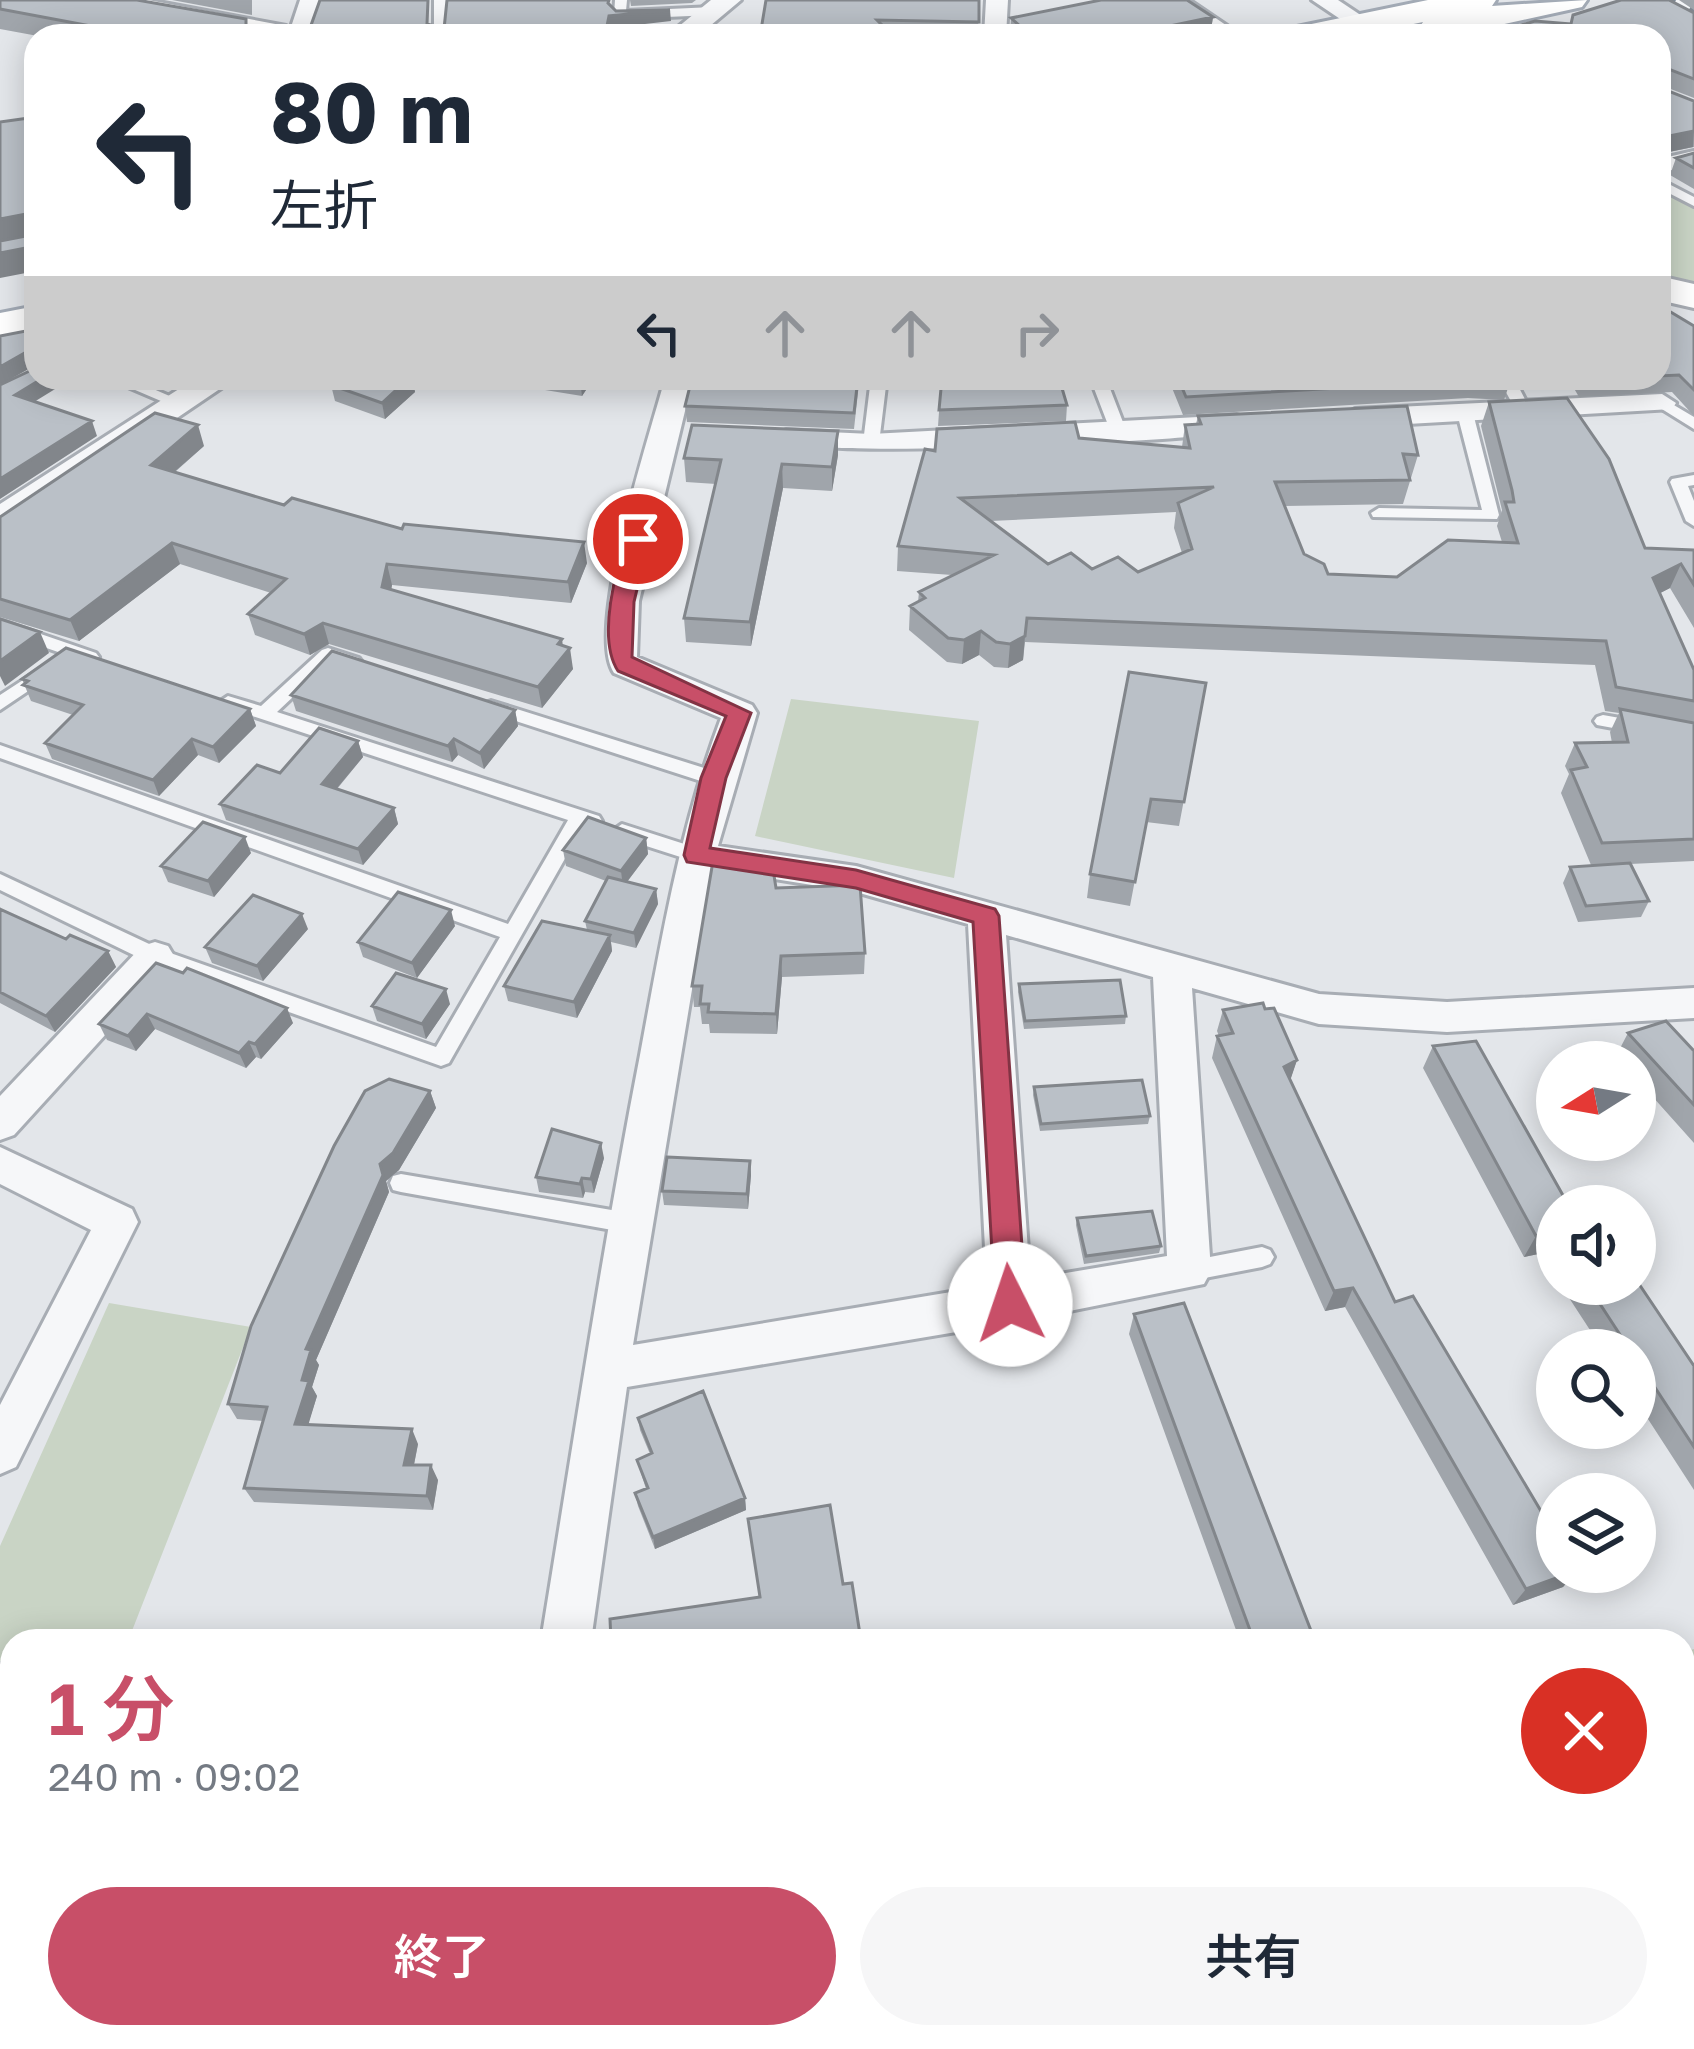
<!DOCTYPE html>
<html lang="ja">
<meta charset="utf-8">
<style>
:root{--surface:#fff;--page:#f6f6f7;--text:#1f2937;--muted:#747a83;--accent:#c84f68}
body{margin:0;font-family:"Golos Text","Noto Sans JP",sans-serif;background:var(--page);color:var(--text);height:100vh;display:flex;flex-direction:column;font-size:45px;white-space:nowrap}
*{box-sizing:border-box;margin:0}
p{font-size:39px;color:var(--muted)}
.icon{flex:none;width:66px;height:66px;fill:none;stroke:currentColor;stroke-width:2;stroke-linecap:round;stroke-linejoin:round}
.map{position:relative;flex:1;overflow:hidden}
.side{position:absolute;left:0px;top:1629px;width:1695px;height:420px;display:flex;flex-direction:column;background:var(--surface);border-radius:36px 36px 0 0;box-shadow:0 6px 30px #0003}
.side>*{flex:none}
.top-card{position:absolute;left:24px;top:24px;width:1647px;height:366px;border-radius:36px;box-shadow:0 6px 30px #0003;background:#fff;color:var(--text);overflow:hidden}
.needle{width:78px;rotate:259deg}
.fabs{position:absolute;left:1536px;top:1041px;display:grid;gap:24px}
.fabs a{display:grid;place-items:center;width:120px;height:120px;border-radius:50%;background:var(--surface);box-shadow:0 6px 30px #0003;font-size:60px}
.pin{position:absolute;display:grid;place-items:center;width:102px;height:102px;color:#fff;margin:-51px;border:6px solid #fff;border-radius:50%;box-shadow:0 3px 12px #0007}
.me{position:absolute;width:132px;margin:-66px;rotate:356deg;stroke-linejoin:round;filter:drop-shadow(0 0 9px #0008)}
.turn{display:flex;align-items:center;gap:42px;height:252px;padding:0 48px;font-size:54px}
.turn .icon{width:156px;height:156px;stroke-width:2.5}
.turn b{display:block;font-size:84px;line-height:102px}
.lanes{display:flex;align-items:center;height:114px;padding:0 48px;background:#0003;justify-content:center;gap:60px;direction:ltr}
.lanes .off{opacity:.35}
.round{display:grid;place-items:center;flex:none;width:126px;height:126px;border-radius:63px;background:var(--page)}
.headline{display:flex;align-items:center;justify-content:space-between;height:204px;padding:0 48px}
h1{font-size:72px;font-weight:600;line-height:90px;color:var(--accent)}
.action{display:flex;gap:24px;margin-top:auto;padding:24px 48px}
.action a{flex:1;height:138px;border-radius:72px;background:var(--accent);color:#fff;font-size:48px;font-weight:600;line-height:138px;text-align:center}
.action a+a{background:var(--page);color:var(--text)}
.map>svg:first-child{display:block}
</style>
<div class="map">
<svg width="1694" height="2049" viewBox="0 0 1694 2049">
<rect width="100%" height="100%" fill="#e3e6ea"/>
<path fill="#c9d4c5" d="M1659 186 1694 207V289L1659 282Z
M791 699 979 721 954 878 755 836Z
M109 1303 251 1327 128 1641H12V1676L0 1672V1546Z
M1694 1649V1873L1683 1860V1652Z"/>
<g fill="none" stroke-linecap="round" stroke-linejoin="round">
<g stroke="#a8adb4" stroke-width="6">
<path id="service" d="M434 0H446V36H434Z
M615 0H627L626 11 713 7 719 11 713 15 620 19 614 15Z
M1659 179 1694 197V206L1659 188Z
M107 378H128L188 404 175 407Z
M871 378H887L879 443 871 448 863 443Z
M1090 378H1106L1126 430 1123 433H1113L1110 430Z
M1498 378H1514L1530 409 1527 412H1517Z
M1662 398 1694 417V429L1657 406 1654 403Z
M1465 408 1473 413 1499 515 1497 519 1373 517 1371 513 1379 508 1482 510 1457 413Z
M1694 475V485L1688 486 1694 501V526L1686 521 1670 482 1672 479Z
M0 620 96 653 99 657 90 663 0 632Z
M328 648 359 658 362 662 353 668 331 661 277 712 599 816 602 821 592 828 584 825 449 1063 441 1066 148 962 0 890V874L162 950 436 1047 500 937 0 758V745L508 924 568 820 222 706 219 702 228 696 261 706 322 650Z
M43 667 49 669V677L0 710V695Z
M491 701 720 773 722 778 713 785 485 711 482 707 485 703Z
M1603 715 1694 731V743L1597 725 1594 721 1597 717Z
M622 824 703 850 706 855 696 862 615 836 612 831Z
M401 1174 629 1213 637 1216 640 1223 637 1230 629 1233 401 1192 393 1190 390 1183 393 1176Z
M1262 1247 1270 1250 1274 1257 1270 1264 1262 1267 1189 1281 1181 1278 1177 1271 1181 1264 1189 1261Z"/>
</g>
<g stroke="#a8adb4" stroke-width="6">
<path id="minor" d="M300 0H322L310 36H288Z
M986 0H1008L1006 36H984Z
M1163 0H1189L1242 36H1216Z
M1312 0H1338L1374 24 1355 29Z
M1694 151V165L1659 173V159Z
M665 378H693L639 601 637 657 752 705 757 713 718 846 856 866 1319 994 1447 1002 1694 988V1018L1447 1032 1319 1024 1192 988 1211 1271 1204 1284 1010 1323 627 1387 591 1641H541C573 1445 602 1251 640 1055 661 941 680 827 721 718L614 673C585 630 650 435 665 378ZM712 869 856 892 968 924 987 1286 633 1345ZM1006 935 1153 977 1167 1256 1030 1279Z
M1662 394 1676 403 1672 409 1355 427 1341 418 1355 409Z
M1237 415 1247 418 1251 424 1247 430C1199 442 791 460 771 439L786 430 871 434Z
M155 942 168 946 174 956 168 966 14 1135 0 1140V1096L142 946Z
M0 1147 132 1209 138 1222 16 1467 0 1474V1405L91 1230 0 1184Z
M0 1664 12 1667V1717L0 1714Z
M340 2037H539V2038L535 2049H335Z"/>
</g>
<g stroke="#a8adb4" stroke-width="6">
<path id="tertiary" d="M711 0H741L698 36H667Z
M196 378H236L13 529 0 533V504Z"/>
</g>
<g stroke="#a8adb4" stroke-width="6">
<path id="secondary" d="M82 0H148L286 26 302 36H236L98 9Z
M1659 276 1694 284V308L1659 300Z"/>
</g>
<g stroke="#a3abb6" stroke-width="6">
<path id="primary" d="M1428 0H1496L1492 6 1587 0 1582 7 1450 36H1424L1419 28 1423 22 1356 36H1287L1292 28Z
M36 306V332L0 339V313Z"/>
</g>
<use href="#service" fill="#f6f7f9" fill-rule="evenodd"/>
<use href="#minor" fill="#f6f7f9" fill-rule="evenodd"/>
<use href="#tertiary" fill="#f6f7f9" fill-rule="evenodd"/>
<use href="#secondary" fill="#fff" fill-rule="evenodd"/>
<use href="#primary" fill="#fff" fill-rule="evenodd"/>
<g stroke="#7d8793" stroke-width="9">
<path id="rail" d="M1676 0 1694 9"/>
</g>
<use href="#rail" stroke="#f3f5f8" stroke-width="6" stroke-dasharray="16" stroke-linecap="butt"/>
</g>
<path fill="#a0a5ab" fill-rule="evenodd" d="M0 0 246 19 250 36H38L0 29Z
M172 0H252V15Z
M630 0H696L692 3 631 6Z
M979 0 978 36H760Z
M1679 0H1694V10Z
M1694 13V98L1663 86V89L1694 101V147L1659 154V36L1571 24Z
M1213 17 1210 36H1010L1011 18Z
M1694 153V189L1670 175 1676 158Z
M1659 305 1694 326V416L1672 392 1579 397 1568 378H1659Z
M340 378H412L415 392 385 419 335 401 331 385Z
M543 378H594L582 396 545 390Z
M692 378H869L866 383H859L854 429 687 422 685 406Z
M889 378H1059L1067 405 1066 421 938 426 941 384 891 383Z
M1168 378H1507L1510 382 1504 400 1468 398 1183 415Z
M1489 402 1645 548 1694 550V628L1670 588 1660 593 1694 670V861L1630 864 1649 901 1641 917 1578 922 1563 883 1570 867 1591 865 1561 793 1569 774 1565 766 1575 743H1612L1610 732 1619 713 1605 711 1595 665 1025 642 1023 660 1008 668 994 667 979 655 962 664 947 662 909 630 910 606 918 602 919 592 952 575 897 571 898 546 935 451 1079 438 1182 447 1185 425 1196 424 1198 416 1418 455 1403 504 1285 506 1304 554 1328 574 1397 577 1502 542 1497 526 1502 510 1481 426ZM1176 512 1174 528 1182 553 1138 572 1048 564 991 521Z
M204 446 175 472 284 505 587 563 571 603 392 585 391 589 563 646 573 669 542 708 329 644 310 655 255 635 248 614 271 593 180 564 79 641 0 617V517Z
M838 455 832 491 783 488 751 646 686 642 684 618 716 484 686 482 684 458Z
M22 679 250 709 256 726 219 763 198 755 159 796 52 759 45 743 73 715 31 701Z
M1206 683 1179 826 1146 822 1130 906 1087 898 1090 874Z
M291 695 515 710 518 726 484 769 458 755 452 762 296 711Z
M358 741 363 757 337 789 394 808 398 824 363 865 226 820 220 804 280 773Z
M646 838 648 854 627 882 656 889 658 904 636 948 611 942 612 951 577 1018 508 1001 504 986 587 930 585 921 606 881 566 866 563 850Z
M251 853 214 897 168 882 161 866Z
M776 888 865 953 864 974 782 977 777 1034 710 1033 709 1024H702L700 1007H694L692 986Z
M0 909 66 939 108 951 116 967 55 1032 0 1003Z
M455 926 417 978 363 957 358 942Z
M308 929 263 981 212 963 205 947Z
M156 963 293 1023 261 1059 256 1057 246 1068 155 1029 136 1051 107 1040 99 1024Z
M1019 984 1126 1016 1125 1024 1024 1029 1018 992Z
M450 1004 426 1039 377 1021 372 1006Z
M1223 1010 1297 1060 1290 1080 1395 1302 1576 1572 1563 1587 1513 1605 1345 1307 1325 1311 1212 1058 1217 1036H1219L1217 1031Z
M1628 1033 1694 1051V1143L1635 1077V1062H1622L1616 1056Z
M1433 1046 1557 1206V1250L1524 1257 1423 1068Z
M1034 1087 1150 1116 1148 1124 1040 1131 1033 1095Z
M430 1091 436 1108 399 1170 386 1181 389 1192 316 1360 319 1365 312 1387 317 1396 308 1424 418 1444 414 1465 438 1480 433 1510 254 1502 244 1488 263 1421 237 1419 228 1404Z
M604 1158 594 1193 585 1192 583 1198 539 1192 536 1177Z
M750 1161 751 1175 748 1209 664 1205 662 1191Z
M1077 1218 1161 1246 1159 1253 1084 1264 1076 1225Z
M1557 1251V1279L1548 1265Z
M1560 1284H1635L1694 1366V1490L1635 1399V1350H1603Z
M1134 1314 1315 1641H1240L1129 1334Z
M638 1418 745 1498 746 1510 655 1549 638 1506 635 1493 646 1489 637 1460 650 1454 640 1430Z
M0 1922 12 2037H80L0 2045Z
M1306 2037H1508L1492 2046 1482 2049H1310Z"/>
<path fill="#82868b" d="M670 10 671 21 610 28 608 36H605L609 16Z
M1213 17 1210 36H1122Z
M1694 131 1693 147 1659 154 1664 137Z
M31 213 36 236 0 243V219Z
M36 246V271L0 278V253Z
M28 351 34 366 0 385V367Z
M43 378H73L21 410 15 395Z
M409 378H412L415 392 385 419 382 403Z
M581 378H594L582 396 580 380Z
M92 421 97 436 0 499V479Z
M198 425 204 446 158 486 151 465Z
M838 431V455L832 491V467Z
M782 464 783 488 751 646 750 622Z
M584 542 587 563 571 603 568 582Z
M172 543 180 564 79 641 70 620Z
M387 564 392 585 388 608 382 587Z
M1681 564 1670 588 1643 602 1653 578Z
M323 623 329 644 310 655 304 634Z
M981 631 979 655 962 664 964 640Z
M40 632 49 653 5 686 0 676V661Z
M1025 636 1023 660 1008 668 1010 644Z
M562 639 564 654 570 648 573 669 542 708 538 687Z
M250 709 256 726 219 763 213 747Z
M515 710 518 726 484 769 480 753Z
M192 739 198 755 159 796 153 780Z
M454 739 458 755 452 762 448 746Z
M358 741 363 757 327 800 322 784Z
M394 808 398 824 363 865 358 849Z
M245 837 251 853 214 897 208 881Z
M646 838 648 854 623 887 621 871Z
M656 889 658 904 636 948 634 933Z
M451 910 455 926 417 978 412 963Z
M302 914 308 929 263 981 257 966Z
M610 935 612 951 577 1018 574 1002Z
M108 951 116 967 55 1032 46 1016Z
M781 956 782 977 777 1034 776 1014Z
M446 989 450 1004 426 1039 422 1024Z
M287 1008 293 1023 261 1059 255 1044Z
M147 1014 155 1029 136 1051 128 1036Z
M249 1042 256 1057 246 1068 239 1053Z
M1297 1060 1290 1081 1284 1067Z
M430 1091 436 1108 399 1170 386 1181 389 1192 316 1360 319 1365 312 1387 317 1396 304 1439 295 1424 306 1349 380 1164Z
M601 1143 604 1158 594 1193 591 1179Z
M750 1161 751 1175 748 1209 747 1194Z
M582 1178 585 1192 583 1198 580 1184Z
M1557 1231V1250L1524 1257 1536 1236Z
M1353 1288 1345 1307 1325 1311 1334 1291Z
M412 1429 418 1444 411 1479 404 1465Z
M431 1465 438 1480 433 1510 427 1496Z
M745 1498 746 1510 655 1549 653 1537Z
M1576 1572 1563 1587 1513 1605 1526 1589Z
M1504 2037H1508L1492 2046 1482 2049H1459Z"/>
<path fill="#bac0c7" stroke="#82868b" stroke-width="3" fill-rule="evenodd" d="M0 0H137L246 19V36H85L84 29 96 27 0 9Z
M320 0H428L427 24 444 29 447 0H609L608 3 616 11 670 10 609 16 605 36H298L297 29 310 28Z
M766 0H979V22L877 20 893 36H760Z
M1101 0H1187L1213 17 1122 36H1031L1011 18Z
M1621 0H1669L1694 13V79L1661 66 1663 89 1694 101V131L1664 137 1661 149H1659V36H1484L1535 21 1571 24 1573 15Z
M36 117V246L0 253V241L31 235V213L0 219V122Z
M1694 153V168L1676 158Z
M1659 305 1694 326V390L1679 375 1659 376Z
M36 329V358L28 351 0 367V336Z
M36 368V378H43L15 395 92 421 0 479V385Z
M340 378H409L382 403 331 385Z
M692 378H858L854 413 685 406Z
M942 378H1059L1067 405 939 410Z
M1178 378H1507L1510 382 1474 380 1186 397Z
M1567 398 1609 459 1645 548 1694 550V585L1681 564 1653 578 1694 670V701L1616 687 1606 641 1027 618 1025 636 1010 644 996 642 981 631 964 640 948 638 910 606 925 598 919 592 994 555 898 546 925 449 935 451 937 429 1075 422 1079 438 1190 448 1185 425 1201 424 1198 416 1407 406 1418 455 1403 454 1410 480 1275 482 1304 554 1324 564 1328 574 1397 577 1448 540 1518 543 1505 502H1514L1512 490 1489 402ZM1214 487 1178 503 1192 549 1138 572 1118 557 1092 569 1071 553 1048 564 960 498Z
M155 413 198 425 151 465 284 505 292 498 402 529 404 524 584 542 568 582 387 564 382 587 562 639 558 644 570 648 538 687 323 623 304 634 248 614 286 579 172 543 70 620 0 599V517Z
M692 425 838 431 832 467 782 464 750 622 684 618 721 460 684 458Z
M0 619 40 632 0 661Z
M66 648 250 709 213 747 192 739 153 780 45 743 83 705 23 685 28 681 22 679Z
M332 651 515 710 480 753 454 739 448 746 291 695Z
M1129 672 1206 683 1184 802 1151 799 1135 882 1090 874Z
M1620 709 1694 723V839L1602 843 1571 770 1587 767 1575 743 1628 742Z
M319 728 358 741 322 784 394 808 358 849 220 804 257 765 280 773Z
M588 817 646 838 621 871 563 850Z
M203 822 245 837 208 881 161 866Z
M714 855 772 863 776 888 860 885 865 953 781 956 776 1014 708 1012 709 1004H700L702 986H692Z
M1630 863 1649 901 1586 906 1570 867Z
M608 877 656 889 634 933 585 921Z
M398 892 451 910 412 963 358 942Z
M253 895 302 914 257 966 205 947Z
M0 909 66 939 70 935 108 951 46 1016 0 992Z
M542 921 610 935 574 1002 504 986Z
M156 963 183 973 187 968 287 1008 255 1044 249 1042 239 1053 147 1014 128 1036 99 1024Z
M396 973 446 989 422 1024 372 1006Z
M1120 980 1126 1016 1025 1021 1019 984Z
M1263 1003 1265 1009 1274 1008 1297 1060 1284 1067 1395 1302 1413 1296 1557 1538V1572H1573L1526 1589 1353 1288 1334 1291 1217 1036 1233 1033 1223 1010Z
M1666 1021 1694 1051V1105L1628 1033Z
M1476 1041 1569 1206H1557V1231L1536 1236 1433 1046Z
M389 1079 430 1091 393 1153 380 1164 383 1175 306 1349 311 1350 302 1380 309 1381 295 1424 412 1429 404 1465H431L427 1496 244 1488 267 1407 228 1404 251 1326 334 1146 365 1091Z
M1142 1080 1150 1116 1041 1124 1034 1087Z
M552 1129 601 1143 591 1179 582 1178 580 1184 536 1177Z
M667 1157 750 1161 747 1194 662 1191Z
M1152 1211 1161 1246 1086 1256 1077 1218Z
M1635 1278 1694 1366V1447L1635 1357V1350H1630L1587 1284H1635Z
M1184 1303 1315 1641H1254L1134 1314Z
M703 1391 745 1498 653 1537 635 1493 648 1488 637 1460 652 1453 638 1418Z
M830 1505 843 1584 852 1583 861 1641H611L610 1619 760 1597 748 1519Z
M1684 1910 1694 1937V1971L1683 1975Z
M12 1921V2037H42L0 2041V1922Z
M1324 2037H1504L1459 2049H1349V2046L1328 2049Z"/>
<path fill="#c84f68" stroke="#823344" stroke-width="3" d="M630 534 649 539 634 602 632 657 751 713 726 778 710 848 856 870 995 909 999 916 1026 1304 1021 1314 1010 1318 1000 1314 995 1304 973 922 856 888 687 862 684 855 701 778 726 716 618 671C597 639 615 567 630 534Z"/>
</svg>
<div class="fabs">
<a><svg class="needle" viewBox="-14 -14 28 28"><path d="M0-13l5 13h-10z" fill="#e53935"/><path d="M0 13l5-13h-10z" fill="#747a83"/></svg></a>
<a><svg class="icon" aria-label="sound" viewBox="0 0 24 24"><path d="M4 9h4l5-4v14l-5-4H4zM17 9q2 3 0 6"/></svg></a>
<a><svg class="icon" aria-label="search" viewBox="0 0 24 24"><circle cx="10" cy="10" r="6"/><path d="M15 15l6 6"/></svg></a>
<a><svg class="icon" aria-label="layers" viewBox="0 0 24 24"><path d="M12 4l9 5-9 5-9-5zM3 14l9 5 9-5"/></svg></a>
</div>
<div class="pin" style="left:638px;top:539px;background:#d93025"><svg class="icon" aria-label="arrive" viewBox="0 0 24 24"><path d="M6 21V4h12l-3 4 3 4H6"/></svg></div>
<svg class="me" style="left:1010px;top:1304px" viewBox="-20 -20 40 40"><circle r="19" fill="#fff"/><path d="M0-13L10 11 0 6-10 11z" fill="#c84f68"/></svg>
<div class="top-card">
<div class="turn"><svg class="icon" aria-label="left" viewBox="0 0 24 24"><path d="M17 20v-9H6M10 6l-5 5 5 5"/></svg><div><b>80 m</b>左折</div></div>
<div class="lanes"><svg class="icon" aria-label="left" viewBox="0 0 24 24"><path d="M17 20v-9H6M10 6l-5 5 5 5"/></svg><svg class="icon off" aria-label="ahead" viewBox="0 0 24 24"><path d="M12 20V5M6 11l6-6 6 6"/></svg><svg class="icon off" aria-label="ahead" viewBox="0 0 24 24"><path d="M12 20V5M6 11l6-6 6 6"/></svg><svg class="icon off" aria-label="right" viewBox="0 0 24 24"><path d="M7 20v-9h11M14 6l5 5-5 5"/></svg></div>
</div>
<section class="side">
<div class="headline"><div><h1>1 分</h1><p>240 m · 09:02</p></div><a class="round" style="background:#d93025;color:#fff"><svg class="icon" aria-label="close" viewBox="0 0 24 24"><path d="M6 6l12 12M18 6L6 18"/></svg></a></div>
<div class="action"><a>終了</a><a>共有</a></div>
</section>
</div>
